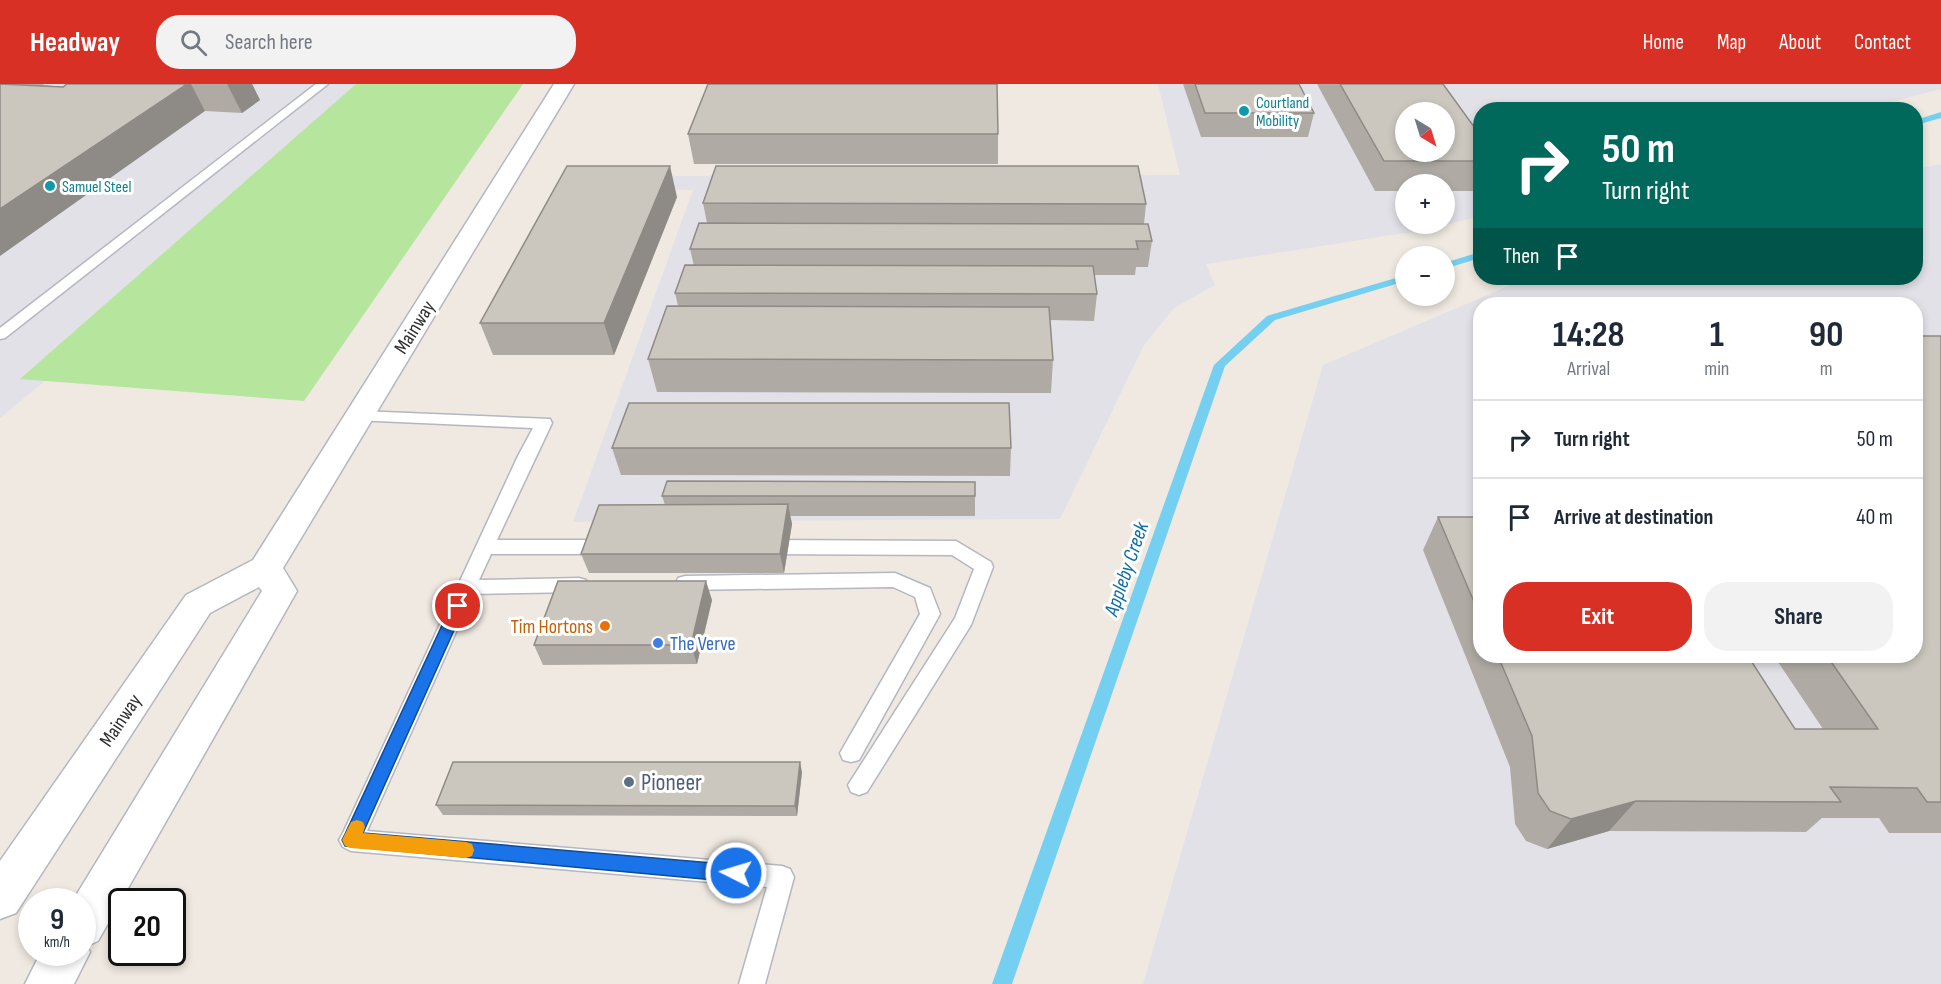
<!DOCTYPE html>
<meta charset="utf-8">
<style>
:root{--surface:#fff;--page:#f2f2f3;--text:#1f2937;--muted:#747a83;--line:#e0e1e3;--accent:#d93025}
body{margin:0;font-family:"Sofia Sans Condensed",sans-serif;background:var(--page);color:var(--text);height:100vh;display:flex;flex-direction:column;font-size:22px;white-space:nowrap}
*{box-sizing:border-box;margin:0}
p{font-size:20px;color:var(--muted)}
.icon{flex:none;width:33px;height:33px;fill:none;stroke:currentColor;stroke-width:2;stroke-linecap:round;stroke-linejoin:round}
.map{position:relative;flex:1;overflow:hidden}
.side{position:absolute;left:1473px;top:213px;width:450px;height:366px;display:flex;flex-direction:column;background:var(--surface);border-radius:24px;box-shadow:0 3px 9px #0003}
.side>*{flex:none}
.banner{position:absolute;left:1473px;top:18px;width:450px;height:183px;border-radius:24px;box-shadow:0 3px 9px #0003;background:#00695c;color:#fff;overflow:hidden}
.needle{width:39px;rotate:142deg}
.buttons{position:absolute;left:1395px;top:18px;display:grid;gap:12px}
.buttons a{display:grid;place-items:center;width:60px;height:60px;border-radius:50%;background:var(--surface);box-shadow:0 3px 9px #0003;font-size:30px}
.speed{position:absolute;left:18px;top:804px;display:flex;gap:12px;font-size:30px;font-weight:700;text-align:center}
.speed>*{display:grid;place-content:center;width:78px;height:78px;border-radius:50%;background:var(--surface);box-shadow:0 3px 9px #0003;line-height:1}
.speed small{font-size:15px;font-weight:400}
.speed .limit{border:3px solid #111;border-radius:9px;background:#fff;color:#111}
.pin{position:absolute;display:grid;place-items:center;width:51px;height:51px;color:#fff;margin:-26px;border:3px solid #fff;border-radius:50%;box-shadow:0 2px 6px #0007}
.me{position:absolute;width:66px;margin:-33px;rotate:275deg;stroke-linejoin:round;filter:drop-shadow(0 0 4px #0008)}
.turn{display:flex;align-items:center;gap:21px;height:126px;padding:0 30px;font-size:27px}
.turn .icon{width:78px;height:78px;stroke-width:2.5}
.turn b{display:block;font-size:42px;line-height:51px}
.then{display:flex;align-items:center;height:57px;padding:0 30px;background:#0003;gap:12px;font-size:22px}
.eta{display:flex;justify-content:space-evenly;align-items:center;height:102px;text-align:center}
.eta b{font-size:36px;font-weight:700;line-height:42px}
.action{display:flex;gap:12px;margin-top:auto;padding:12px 30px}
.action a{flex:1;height:69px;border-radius:24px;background:var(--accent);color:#fff;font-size:24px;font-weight:700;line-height:69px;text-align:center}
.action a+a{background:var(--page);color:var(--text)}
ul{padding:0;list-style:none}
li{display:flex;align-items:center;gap:18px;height:78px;padding:0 30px;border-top:2px solid var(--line)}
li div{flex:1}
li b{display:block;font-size:22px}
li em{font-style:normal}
header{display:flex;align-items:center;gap:36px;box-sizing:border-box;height:84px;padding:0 30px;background:var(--accent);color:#fff}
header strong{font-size:28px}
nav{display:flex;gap:33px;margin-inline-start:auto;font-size:21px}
.search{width:420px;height:54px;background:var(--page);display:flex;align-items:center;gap:15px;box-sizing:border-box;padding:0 21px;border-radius:24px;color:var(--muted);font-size:22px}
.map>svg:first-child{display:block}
</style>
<header>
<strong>Headway</strong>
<div class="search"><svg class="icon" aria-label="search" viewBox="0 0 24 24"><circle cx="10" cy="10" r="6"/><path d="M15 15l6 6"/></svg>Search here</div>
<nav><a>Home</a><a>Map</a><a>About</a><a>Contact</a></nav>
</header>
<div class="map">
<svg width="1941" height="900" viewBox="0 0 1941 900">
<rect width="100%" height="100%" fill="#efe9e1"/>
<path fill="#e3e1e8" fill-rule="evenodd" d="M0 0H405L0 334Z
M1158 0H1941V5L1866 25 1480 26V132L1431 145 1206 180 1215 201 1174 224 1144 261 1060 435 573 438 693 106 655 105 659 92 1180 91ZM1406 28H1444V68H1406ZM1406 100H1444V140H1406Z
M1941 80V900H1143L1323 281 1527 194H1916V85ZM1480 220H1916V572H1480Z"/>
<path fill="#b6e59e" d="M356 0H523L304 317 20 295Z"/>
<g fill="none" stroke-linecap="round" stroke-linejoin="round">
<path fill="#75cff0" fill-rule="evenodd" d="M1941 28V34L1916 41V36Z
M1480 168V174L1444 185V179Z
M1406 191V197L1275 236 1225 282 1012 900H992L1214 281 1267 232Z"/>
<g stroke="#b4b7c1" stroke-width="3">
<path id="service" d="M316 0H328L5 254 0 255V244Z
M360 327 550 335 552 339 497 456H606L612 458 615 463 612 468 606 470H491L479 496 579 494 586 496 588 501 586 506 579 508 473 510 367 747 782 782 790 785 794 793 765 900H739L767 803 351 767 343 763 339 756 343 749 518 372 533 344 354 336 352 332Z
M763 456 956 457 991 478 993 483 971 541 867 708 859 711 851 708 848 701 955 534 974 485 952 471 763 470 757 468 754 463 757 458Z
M895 489 930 504 940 530 859 676 851 678 843 676 840 669 920 530 915 513 893 503 685 506 678 504 676 499 678 494 685 492Z"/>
</g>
<g stroke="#b4b7c1" stroke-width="3">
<path id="tertiary" d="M554 0H574L283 484 297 507 98 857 87 862 90 868 74 900H25L41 868H82V818H72L262 507 259 503 210 529 16 829 0 835V777L186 511 253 476Z"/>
</g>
<use href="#service" fill="#fff" fill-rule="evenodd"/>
<use href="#tertiary" fill="#fff" fill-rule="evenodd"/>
</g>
<path fill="#afaba4" d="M0 0H45L42 1 63 3 67 0H252L260 16 242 29 205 27Z
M1183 0H1299L1314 29 1308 53H1201Z
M1317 0H1443L1480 51V107H1444V100H1406V107H1375Z
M688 50H998V80H694Z
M677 113 614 271H493L480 239Z
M703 119 1146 120 1144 140 1152 157 1148 183H1136L1135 191H1094L1097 210 1094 237 1050 236 1053 276 1051 309 657 308 648 275 678 222 675 209 694 182 690 165 707 139Z
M1941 252V749H1889L1879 734H1822L1806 748 1609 747 1547 765 1526 757 1515 740 1510 683 1423 466 1438 433H1480V572H1748L1795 645H1823L1774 572H1916Z
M612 364H1011L1010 392 621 391Z
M975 398V432H790L792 440 784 489H589L581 470 665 421 662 412Z
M712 516 697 580 543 581 534 561Z
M802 688 797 732 443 731 436 721Z"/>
<path fill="#8e8b86" d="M187 0H191L205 27 0 172V125Z
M222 0H252L260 16 242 29 227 0Z
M670 82 677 113 614 271 604 239Z
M788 420 792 440 784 489 780 470Z
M706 497 712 516 697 580 691 561Z
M800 678 802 688 797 732 795 722Z
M1636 717 1609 747 1547 765 1571 735Z"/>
<path fill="#cbc7bf" stroke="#8e8b86" stroke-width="1.5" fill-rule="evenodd" d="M0 0 63 3 67 0H187L0 125Z
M708 0H997L998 50H688Z
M1195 0H1299L1314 29H1205Z
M1340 0H1443L1480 51V77H1384ZM1406 28H1444V68H1406Z
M1573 20 1585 26H1558Z
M567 82H670L604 239H480Z
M716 82H1138L1146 120 703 119Z
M699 139 1148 140 1152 157H1136L1138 165H690Z
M685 181 1093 182 1097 210 675 209Z
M667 222 1049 223 1053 276 648 275Z
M1916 252H1941V718H1927L1917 704 1830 703 1841 718 1636 717 1571 735 1550 727 1538 709 1532 652 1498 572H1748L1795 645H1878L1827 572H1916Z
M629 319H1009L1011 364H612Z
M667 397 975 398V412H662Z
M788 420 780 470H581L599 421Z
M1438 433H1480V532Z
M558 497H706L691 561H534Z
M453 678H800L795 722 436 721Z"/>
<path fill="#1a73e8" stroke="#114b97" stroke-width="1.5" d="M458 516 465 522 363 749 736 781 743 783 745 789 743 795 736 798 345 762 342 756 345 750 451 522Z"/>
<path fill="#f59e0b" d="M357 736 363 738 365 743 363 749 466 758 472 760 474 766 472 772 466 774 351 764 345 762 342 756 351 738Z"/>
<g fill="#0f9aa8" stroke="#fff" stroke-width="2">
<circle cx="1244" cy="27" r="6"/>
<circle cx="50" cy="102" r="6"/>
</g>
<circle fill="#e8710a" stroke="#fff" stroke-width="2" cx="605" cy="542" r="6"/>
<circle fill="#3f7fe0" stroke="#fff" stroke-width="2" cx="658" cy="559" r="6"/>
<circle fill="#5c6f8a" stroke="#fff" stroke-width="2" cx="629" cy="698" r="6"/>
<g text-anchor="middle" stroke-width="6" stroke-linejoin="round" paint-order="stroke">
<g font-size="16" fill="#0d838f" stroke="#fff" text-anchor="start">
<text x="1256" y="24">Courtland<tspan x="1256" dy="18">Mobility</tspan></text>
<text x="62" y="108">Samuel Steel</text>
</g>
<g font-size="20" fill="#2e2e2e" stroke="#fff">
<text transform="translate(414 243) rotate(-58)" y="7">Mainway</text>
<text transform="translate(120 636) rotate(-56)" y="7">Mainway</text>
</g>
<g font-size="20" fill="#c56008" stroke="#fff" text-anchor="end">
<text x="593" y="549">Tim Hortons</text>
</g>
<g font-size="20" fill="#366cbe" stroke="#fff" text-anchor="start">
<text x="670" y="566">The Verve</text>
</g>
<g font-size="21" font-style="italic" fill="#0d6fa3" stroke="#fff">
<text transform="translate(1126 485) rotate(-71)" y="7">Appleby Creek</text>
</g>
<g font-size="24" fill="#4e5e75" stroke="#fff" text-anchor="start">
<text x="641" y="706">Pioneer</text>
</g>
</g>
</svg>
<div class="buttons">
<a><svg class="needle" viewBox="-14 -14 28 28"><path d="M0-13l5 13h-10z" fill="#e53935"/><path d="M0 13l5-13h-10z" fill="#747a83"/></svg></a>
<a>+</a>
<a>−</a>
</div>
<div class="speed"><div>9<small>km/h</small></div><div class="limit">20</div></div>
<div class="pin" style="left:458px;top:522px;background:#d93025"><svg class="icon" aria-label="arrive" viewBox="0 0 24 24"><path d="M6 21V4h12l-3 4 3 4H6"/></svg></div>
<svg class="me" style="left:736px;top:789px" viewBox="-20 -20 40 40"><circle r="17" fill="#1a73e8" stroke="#fff" stroke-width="3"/><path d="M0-11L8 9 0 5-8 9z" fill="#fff"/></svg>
<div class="banner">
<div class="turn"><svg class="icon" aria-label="right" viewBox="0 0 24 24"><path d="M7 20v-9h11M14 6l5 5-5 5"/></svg><div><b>50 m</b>Turn right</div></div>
<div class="then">Then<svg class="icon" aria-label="arrive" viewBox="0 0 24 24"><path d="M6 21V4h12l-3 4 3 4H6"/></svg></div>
</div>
<section class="side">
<div class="eta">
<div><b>14:28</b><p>Arrival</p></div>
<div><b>1</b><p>min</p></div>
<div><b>90</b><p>m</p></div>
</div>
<ul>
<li><svg class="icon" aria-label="right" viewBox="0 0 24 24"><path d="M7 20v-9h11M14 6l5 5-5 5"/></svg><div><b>Turn right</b></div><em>50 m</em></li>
<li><svg class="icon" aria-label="arrive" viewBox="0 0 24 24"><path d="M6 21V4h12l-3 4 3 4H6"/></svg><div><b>Arrive at destination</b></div><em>40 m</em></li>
</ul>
<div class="action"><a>Exit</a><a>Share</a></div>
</section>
</div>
